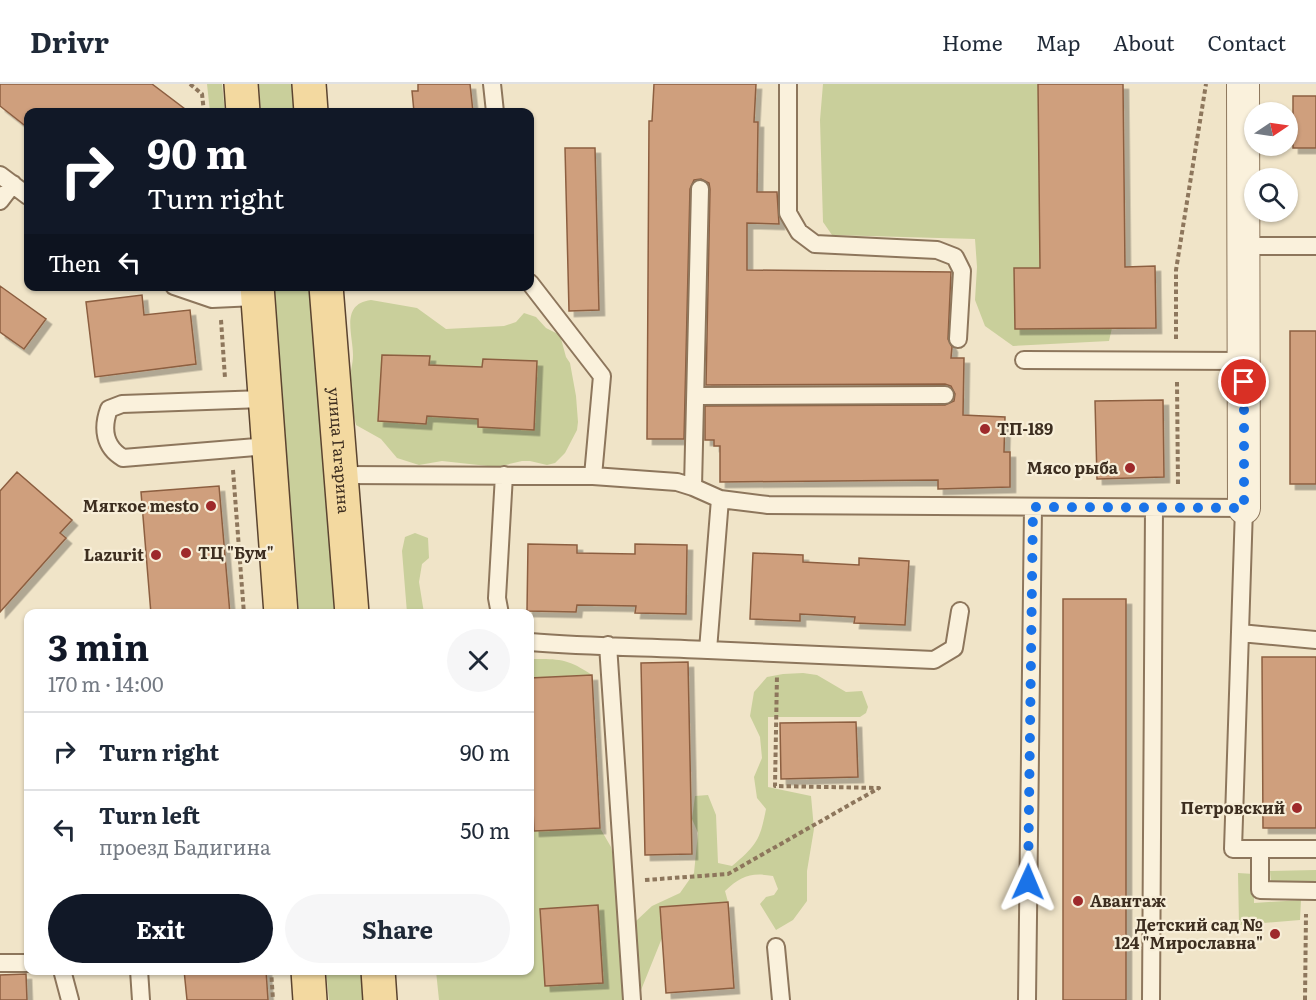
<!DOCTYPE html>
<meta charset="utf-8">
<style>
:root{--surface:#fff;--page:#f6f6f7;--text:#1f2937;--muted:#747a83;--line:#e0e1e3;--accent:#111827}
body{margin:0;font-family:Literata,serif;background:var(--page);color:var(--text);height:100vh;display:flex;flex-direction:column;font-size:22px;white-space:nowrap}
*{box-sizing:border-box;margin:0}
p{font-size:20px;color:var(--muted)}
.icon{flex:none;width:33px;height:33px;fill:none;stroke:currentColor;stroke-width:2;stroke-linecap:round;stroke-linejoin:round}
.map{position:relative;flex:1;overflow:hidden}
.sheet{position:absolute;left:24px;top:525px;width:510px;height:366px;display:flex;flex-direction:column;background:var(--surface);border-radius:12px;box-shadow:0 2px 4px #0004}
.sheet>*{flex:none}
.top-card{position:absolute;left:24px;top:24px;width:510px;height:183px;border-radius:12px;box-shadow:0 2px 4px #0004;background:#111827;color:#fff;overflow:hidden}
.needle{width:39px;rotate:77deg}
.buttons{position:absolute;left:1244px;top:18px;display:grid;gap:12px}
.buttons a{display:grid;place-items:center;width:54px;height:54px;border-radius:50%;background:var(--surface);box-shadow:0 2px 4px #0004;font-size:30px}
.pin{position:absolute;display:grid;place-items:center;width:51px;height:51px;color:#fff;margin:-26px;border:3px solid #fff;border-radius:50%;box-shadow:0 2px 6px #0007}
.me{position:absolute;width:66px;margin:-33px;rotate:1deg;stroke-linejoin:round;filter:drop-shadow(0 0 4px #0008)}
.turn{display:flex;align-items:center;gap:21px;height:126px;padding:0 24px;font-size:27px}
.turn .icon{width:78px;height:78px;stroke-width:2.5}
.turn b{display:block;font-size:42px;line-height:51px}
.then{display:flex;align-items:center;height:57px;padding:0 24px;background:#0003;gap:12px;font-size:22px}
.round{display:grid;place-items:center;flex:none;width:63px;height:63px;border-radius:32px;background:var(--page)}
.overview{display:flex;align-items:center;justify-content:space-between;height:102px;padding:0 24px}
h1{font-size:36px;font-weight:700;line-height:45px;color:var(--accent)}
.primary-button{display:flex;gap:12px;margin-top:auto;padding:12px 24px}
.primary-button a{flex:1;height:69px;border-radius:36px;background:var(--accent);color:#fff;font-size:24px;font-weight:700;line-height:69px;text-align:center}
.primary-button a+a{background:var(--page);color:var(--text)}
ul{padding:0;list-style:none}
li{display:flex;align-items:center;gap:18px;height:78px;padding:0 24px;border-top:2px solid var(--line)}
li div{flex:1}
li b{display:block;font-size:22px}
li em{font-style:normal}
header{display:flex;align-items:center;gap:36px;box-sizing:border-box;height:84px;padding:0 30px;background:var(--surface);border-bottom:2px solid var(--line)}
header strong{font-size:28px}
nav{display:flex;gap:33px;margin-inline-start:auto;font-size:21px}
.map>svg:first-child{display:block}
</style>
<header>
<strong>Drivr</strong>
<nav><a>Home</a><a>Map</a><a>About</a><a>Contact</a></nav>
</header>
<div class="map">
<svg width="1316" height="916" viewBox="0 0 1316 916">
<defs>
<filter id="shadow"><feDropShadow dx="5.5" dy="5.5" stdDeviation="0" flood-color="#0004"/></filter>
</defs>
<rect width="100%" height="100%" fill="#f0e4c8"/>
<path fill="#c9cf9b" d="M207 0H222L225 28H210Z
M259 0H297L299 28H261Z
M823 0H1038L1040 184H1014L1015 245 1112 244 1109 257 1013 262 985 242 975 216 977 183 975 155 832 151 823 138 820 36Z
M274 203H313L338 529H299Z
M371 216 417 224 446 245 504 242 516 238 524 229 536 233 546 244 560 251 566 273 570 279 576 312 578 338 577 346 565 369 555 379 547 381 530 377H522L497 383 442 377 419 381 397 374 381 355 356 341C353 327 348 313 349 299 350 289 353 280 353 271 353 250 340 220 371 216Z
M415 449 428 454 429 474 422 480 419 498 424 529H407L402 467 405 453Z
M530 575C558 575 567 574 592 591L530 594Z
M803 589 817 591 846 608 862 607 868 623 866 629 860 633H768V703L811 712 814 745 807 787V817L793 836 776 846 760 820 766 813 774 811 778 805 773 792C751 788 741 792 725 807L728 818 660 823 662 854 637 916H439L436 887 530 886V664L534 747 600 744 611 763 615 782 616 812 620 831 636 837 652 822 680 809 694 789 698 749 692 735 695 712 708 711 716 731 718 779 732 782C757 761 760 756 766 725L757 714 754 693 762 674 760 653 750 632 754 608 767 593 783 590Z
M1316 786V799H1271L1270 787Z
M1238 789 1254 790V819L1301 816 1300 836 1239 841Z
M326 887H366L368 916H329Z"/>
<path fill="#cf9f7d" stroke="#8d5f41" stroke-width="1.5" filter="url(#shadow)" d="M0 0H152L189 28H28V44L0 22Z
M418 0H470L473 28H414L412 7H418Z
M654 0H756L754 38H758L757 108H777L779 140 747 139V186L951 188 948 255 952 263 951 274H964L963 331 1005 333 1004 368H1010V403L938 405V396L720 398V362H714V356H705V322L945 321 954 317 955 310 951 302 945 300 706 301 710 105 709 99 701 95 694 96 690 105 684 355H647L649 37H652Z
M1038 0H1123L1125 183 1155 182 1156 244 1015 245 1014 184H1040Z
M1293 12H1316V64H1293Z
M565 64H595L599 226 569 227Z
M0 202 46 235 24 265 0 248Z
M142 211 144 231 190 226 196 280 95 293 86 218Z
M1290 247H1316V400H1290Z
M382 271 430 272 429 281 482 283 483 275 537 277 534 346 478 343V335L427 332 426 340 378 337Z
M1163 316 1164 393 1097 395 1095 317Z
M17 388 72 436 60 449 66 454 0 528V407Z
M219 402 230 530H151L141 408Z
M528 460 577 461V469L635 470V460L687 461 686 530 635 529 636 522 577 521 576 528 527 527Z
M753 469 803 471V478L859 481V474L909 477 905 541 854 539 855 533 800 530V537L750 535Z
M1063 515H1126V916H1063Z
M1262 573H1316V744H1263Z
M688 578 692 770 645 771 641 579Z
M592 591 600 744 534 747 530 664V594Z
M856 638 858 693 781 695 780 639Z
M728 818 734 904 666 909 660 823Z
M598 821 603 899 545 902 540 825Z
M184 886H266L268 916H187Z
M26 890 27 916H0V891Z"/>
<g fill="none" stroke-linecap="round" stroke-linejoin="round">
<g stroke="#8d765c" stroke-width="20">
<path id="lane" d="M492 0 495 28
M788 0V129L799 148 815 160 937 166 955 173 962 187 958 255
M0 91 28 112
M0 117 13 100
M1243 162H1316
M530 199 602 292 593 392
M174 202 212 215 257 213
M1024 276 1243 277
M696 312 945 311
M265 315 122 320 109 325C102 344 104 363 123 374L269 362
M342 391 593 392 677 398 693 403 720 415 768 421 1244 424 1233 765H1316
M693 403 700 105
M500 530 497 514 504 391
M1240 549 1316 556
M530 558C589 563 649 563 708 566L720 415
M608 561 632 916
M708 566 934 576 954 564 960 527
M1260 765V806L1316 807
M776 863 781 916
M0 879H28
M62 886 70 916
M139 886 141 916
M1027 916 1033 423
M1151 916 1154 424"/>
</g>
<g stroke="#8d765c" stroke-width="34">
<path id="street" d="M1243 0 1244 424"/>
</g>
<g stroke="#5b4430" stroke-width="36">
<g id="primary">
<path d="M241 0 243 28"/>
<path d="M309 0 311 28"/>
<path d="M257 202 281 530"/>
<path id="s1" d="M326 202 352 530"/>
<path d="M308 886 310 916"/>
<path d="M378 886 380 916"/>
</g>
</g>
<path stroke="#8d765c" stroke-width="4" stroke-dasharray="4.5 3" stroke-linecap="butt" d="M190 0 202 10 204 28
M221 236 225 294
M1176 255V186L1206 0
M1177 298 1178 402
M233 386 244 530
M645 796 728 790 879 704 775 702 777 591
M271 886 273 916
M1305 916 1306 830"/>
<use href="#lane" stroke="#faf1dc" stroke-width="16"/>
<use href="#street" stroke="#faf1dc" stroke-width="32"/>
<use href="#primary" stroke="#f3d9a0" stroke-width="33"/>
</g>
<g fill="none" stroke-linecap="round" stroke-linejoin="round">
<path stroke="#1a73e8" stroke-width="10" stroke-dasharray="0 18" d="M1028 798 1033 423 1244 424V298"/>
</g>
<g fill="#9e2a2b" stroke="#f7eed8" stroke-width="2">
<circle cx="985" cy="345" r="6"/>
<circle cx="1130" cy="384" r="6"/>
<circle cx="211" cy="422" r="6"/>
<circle cx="186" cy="469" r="6"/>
<circle cx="156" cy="471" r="6"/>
<circle cx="1297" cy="724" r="6"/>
<circle cx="1078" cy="817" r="6"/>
<circle cx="1275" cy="850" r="6"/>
</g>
<g text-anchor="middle" stroke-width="4.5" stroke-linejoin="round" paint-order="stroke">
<g font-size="16" font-weight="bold" fill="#3d2e20" stroke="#f7eed8" text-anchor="end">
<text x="997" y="351" text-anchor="start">ТП-189</text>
<text x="1118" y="390">Мясо рыба</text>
<text x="199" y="428">Мягкое mesto</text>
<text x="198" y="475" text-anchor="start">ТЦ "Бум"</text>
<text x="144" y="477">Lazurit</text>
<text x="1285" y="730">Петровский</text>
<text x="1090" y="823" text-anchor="start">Авантаж</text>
<text x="1263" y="847">Детский сад №<tspan x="1263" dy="18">124 "Мирославна"</tspan></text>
</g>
<g font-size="16" fill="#3d2e20" stroke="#f7eed8">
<text dy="6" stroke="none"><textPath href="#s1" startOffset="165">улица Гагарина</textPath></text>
</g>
</g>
</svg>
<div class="buttons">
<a><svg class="needle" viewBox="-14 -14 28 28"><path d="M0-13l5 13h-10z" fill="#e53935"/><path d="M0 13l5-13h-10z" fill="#747a83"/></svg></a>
<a><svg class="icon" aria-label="search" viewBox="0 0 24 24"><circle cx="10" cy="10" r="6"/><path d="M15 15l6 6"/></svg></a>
</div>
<div class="pin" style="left:1244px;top:298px;background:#d93025"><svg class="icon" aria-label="arrive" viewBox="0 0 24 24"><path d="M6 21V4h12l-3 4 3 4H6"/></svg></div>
<svg class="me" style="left:1028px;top:798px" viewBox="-20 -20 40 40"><path d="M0-17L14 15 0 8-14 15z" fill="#1a73e8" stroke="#fff" stroke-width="4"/></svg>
<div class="top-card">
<div class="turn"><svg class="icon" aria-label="right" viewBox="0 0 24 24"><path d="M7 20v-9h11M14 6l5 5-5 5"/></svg><div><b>90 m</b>Turn right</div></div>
<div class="then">Then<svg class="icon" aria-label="left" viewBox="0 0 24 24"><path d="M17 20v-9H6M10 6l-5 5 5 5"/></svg></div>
</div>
<section class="sheet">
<div class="overview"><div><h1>3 min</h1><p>170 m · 14:00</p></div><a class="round"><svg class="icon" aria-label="close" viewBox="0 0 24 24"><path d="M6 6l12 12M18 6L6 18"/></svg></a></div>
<ul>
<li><svg class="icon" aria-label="right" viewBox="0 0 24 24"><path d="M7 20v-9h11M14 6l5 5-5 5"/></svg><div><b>Turn right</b></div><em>90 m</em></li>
<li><svg class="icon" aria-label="left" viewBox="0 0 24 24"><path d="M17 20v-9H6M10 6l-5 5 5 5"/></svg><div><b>Turn left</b><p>проезд Бадигина</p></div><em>50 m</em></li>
</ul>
<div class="primary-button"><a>Exit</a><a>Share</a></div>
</section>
</div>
